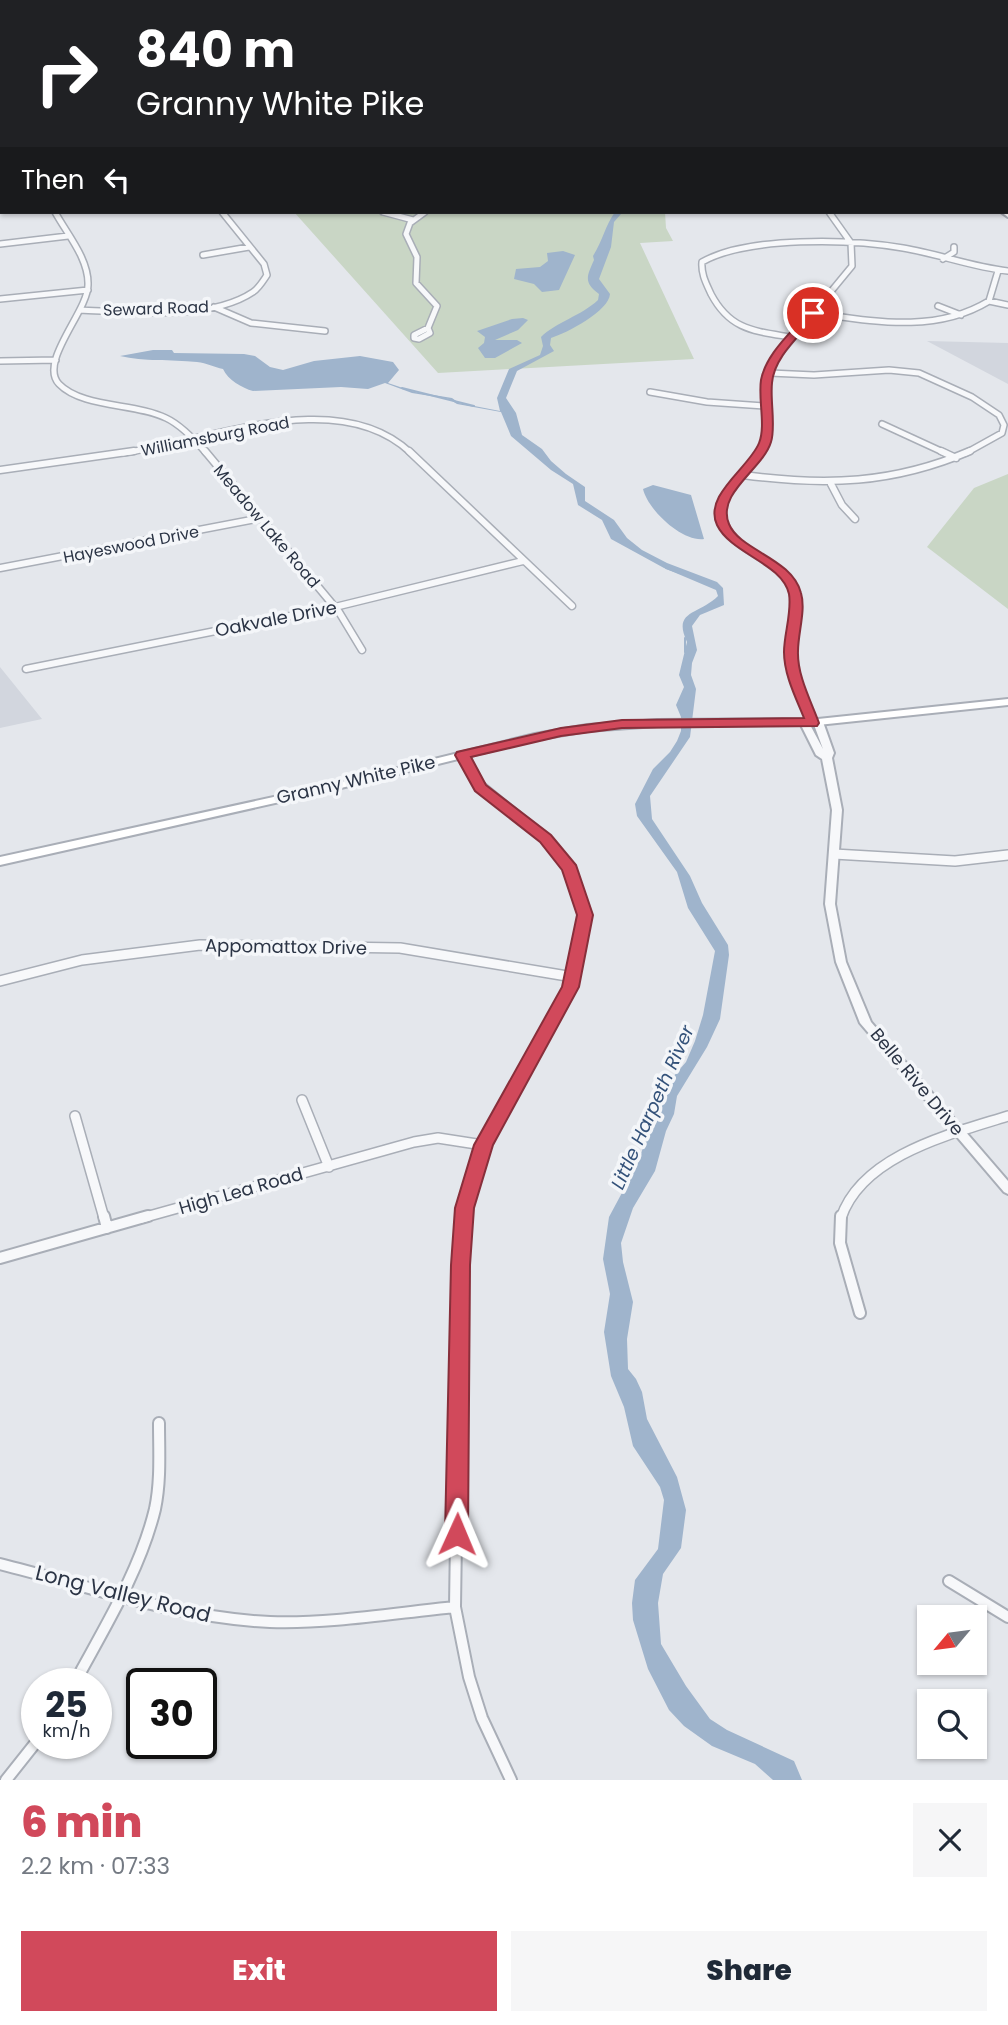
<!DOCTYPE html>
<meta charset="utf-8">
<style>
:root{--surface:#fff;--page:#f6f6f7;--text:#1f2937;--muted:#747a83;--accent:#d1495b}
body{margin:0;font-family:Poppins,sans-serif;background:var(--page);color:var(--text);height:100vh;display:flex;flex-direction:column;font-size:26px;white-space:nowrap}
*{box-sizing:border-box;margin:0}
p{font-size:23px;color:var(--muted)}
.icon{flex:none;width:38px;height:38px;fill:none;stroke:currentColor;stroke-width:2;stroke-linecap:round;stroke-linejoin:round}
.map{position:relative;height:1780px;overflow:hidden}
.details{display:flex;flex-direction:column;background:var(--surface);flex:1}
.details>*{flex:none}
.banner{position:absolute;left:0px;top:0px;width:1008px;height:214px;box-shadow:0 2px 5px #0004;background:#202124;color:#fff;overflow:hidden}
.needle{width:46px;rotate:241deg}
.fabs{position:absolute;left:917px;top:1605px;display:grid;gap:14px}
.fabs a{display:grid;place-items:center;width:70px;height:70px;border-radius:0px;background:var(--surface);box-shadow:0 2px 5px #0004;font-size:35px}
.speed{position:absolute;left:21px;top:1668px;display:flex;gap:14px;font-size:35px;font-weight:700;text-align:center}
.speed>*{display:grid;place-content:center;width:91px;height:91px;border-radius:50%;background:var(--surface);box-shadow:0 2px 5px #0004;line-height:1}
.speed small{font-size:18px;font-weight:400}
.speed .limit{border:4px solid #111;border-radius:10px;background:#fff;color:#111}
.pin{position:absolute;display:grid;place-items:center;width:60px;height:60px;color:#fff;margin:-30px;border:4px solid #fff;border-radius:50%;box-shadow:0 2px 7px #0007}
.me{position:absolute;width:77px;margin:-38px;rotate:1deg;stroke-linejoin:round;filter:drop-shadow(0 0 5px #0008)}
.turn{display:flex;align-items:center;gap:24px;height:147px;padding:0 21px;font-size:32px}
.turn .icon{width:91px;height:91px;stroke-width:2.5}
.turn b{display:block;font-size:49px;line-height:60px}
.then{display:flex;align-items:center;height:66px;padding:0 21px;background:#0003;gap:14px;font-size:26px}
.round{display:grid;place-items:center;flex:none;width:74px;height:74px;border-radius:0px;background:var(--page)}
.head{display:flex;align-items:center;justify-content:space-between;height:119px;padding:0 21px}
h1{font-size:42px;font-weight:800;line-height:52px;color:var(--accent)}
.action{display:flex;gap:14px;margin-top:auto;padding:14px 21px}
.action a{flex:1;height:80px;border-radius:0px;background:var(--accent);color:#fff;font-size:28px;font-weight:800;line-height:80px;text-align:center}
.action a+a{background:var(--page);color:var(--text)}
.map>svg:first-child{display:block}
</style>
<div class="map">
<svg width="1008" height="1780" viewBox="0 0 1008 1780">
<rect width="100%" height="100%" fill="#e4e7ec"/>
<path fill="#d2d6de" d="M927 341 1008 343V384Z
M0 667 42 719 0 728Z"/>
<path fill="#c9d6c5" d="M294 212H665L666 228 673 241 640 243 694 359 438 373Z
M1008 474V609L927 547 974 488Z"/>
<path fill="#9fb4cc" d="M615 212 621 214 614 222 611 247 599 279 610 294C609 311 567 333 551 338L550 345 554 351 517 371 506 398 516 413 522 435 542 449 551 461 566 474 585 487V501L614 520 627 538 642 550 667 563 717 582 723 588 724 605 700 615 692 626 697 650 692 663 691 675 696 689 690 737 650 796 652 819 690 876 702 903 728 945 729 955 720 1019 707 1047 677 1096 674 1114 666 1131 655 1171 633 1208 621 1243 623 1262 633 1302 627 1339 628 1369 636 1379 642 1392 647 1419 677 1477 686 1510 681 1548 663 1574 658 1603 661 1644 686 1686 710 1719 727 1730 794 1761 802 1780H773L755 1764 712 1746 684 1726 669 1710 648 1669 633 1620 632 1603 635 1580 658 1549 664 1500 660 1487 633 1446 624 1407 611 1376 604 1332 610 1294 603 1259 609 1217 639 1161 651 1120 673 1077 686 1062 695 1041 703 1015 715 951 688 908 677 872 637 816 635 804 653 769 670 752 677 741 681 731V717L676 705 684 687 679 675 687 642C672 610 699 615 718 596L716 590 664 568 611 539 602 520 578 505 573 484 551 470 511 436 501 412 457 404 449 399 412 393 385 383 368 389 341 387 253 391C242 388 228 380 223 369 214 367 207 363 197 362 170 359 144 362 120 356L153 350H172L174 353 244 354 255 356 270 367 283 370 314 361 360 356 393 362 399 370 388 383 415 392 452 398 459 403 500 411 497 398 509 369 540 355 543 346 541 337C556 322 581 316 598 300L599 294C583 282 587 276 594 260L593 256C603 240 605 226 615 212Z
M563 251 575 255 559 290 542 292 534 284 514 279 516 269 540 267 548 261 547 253Z
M523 318 528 320 518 330 495 340H517L522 343 495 358H485L478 348 484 343 485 337 477 331 512 319Z
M653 485 691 495 704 539C682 542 648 510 643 489Z"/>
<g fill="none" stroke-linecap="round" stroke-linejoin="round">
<path stroke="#9fb4cc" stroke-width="2" d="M402 388 474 406
M666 568 683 574
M685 638V652"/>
<g stroke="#a9aeb7" stroke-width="5">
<path id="minor-far4" d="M473 0 476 2
M1006 81 1008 83
M0 106 2 110
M1006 146 1008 148"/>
</g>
<g stroke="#a9aeb7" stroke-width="8">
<path id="minor-far3" d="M55 212C67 234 89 259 88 285 88 311 38 362 59 384 82 408 136 403 166 418 181 425 195 440 206 453
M383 212 413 220
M425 212 410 223 406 234 417 257 416 283 437 306 428 328
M0 244 68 236
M203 255 249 247
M943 259 954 252V247
M0 299 88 290
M989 301 1008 305
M938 306 961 315
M214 307 251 323 325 331
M80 310C130 312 210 321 253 292 259 288 263 281 267 275L264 264 222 212
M813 313C872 321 935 334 989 301L998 271
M428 328 430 333 419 339 414 338V335Z
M790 337C754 331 730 330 711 294 706 283 701 274 702 262 748 236 851 239 903 248 939 254 972 267 1008 271
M0 361 56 360
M770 373 814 375 889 370 919 373 972 397 999 415 1004 425 1002 433 966 453
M650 392 707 402 765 406
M882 424 945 453
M123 453C209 441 338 384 411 453
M760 453 766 436V390L772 363 852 266 851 243 829 212"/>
</g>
<g stroke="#a9aeb7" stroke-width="9">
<path id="minor-far2" d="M205 451 339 612 362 650
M409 451 572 606
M761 451C750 467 733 480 725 498 703 549 786 554 795 593 799 612 790 632 791 651 791 676 803 700 812 723
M941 451 956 458
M0 470 134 451
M743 475C825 486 893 484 970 451
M831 484 842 505 855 519
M0 568 261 518
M26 669 335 607 523 561
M462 755 479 786"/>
</g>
<g stroke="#a9aeb7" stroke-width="12">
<path id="minor-far1" d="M834 854 955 861 1008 855
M0 981 82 960 200 945 400 948 573 977
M302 1100 329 1167
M75 1116 104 1218
M142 1218 414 1142 438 1138 483 1145
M464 1218 483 1145 571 987 585 915 570 869 546 839 478 784
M841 1218C862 1155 951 1134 1008 1116"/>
</g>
<g stroke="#a9aeb7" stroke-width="14">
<path id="minor" d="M104 1216 107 1228
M464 1216 460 1265 455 1607 469 1677 482 1718 511 1780
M841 1216 840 1243 860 1313
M0 1258 148 1216
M0 1564C88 1586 178 1618 270 1622 331 1624 394 1613 455 1607
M949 1581 1008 1617
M74 1684C104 1628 140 1571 155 1509 161 1480 159 1452 159 1423
M6 1780 37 1741"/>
</g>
<g stroke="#a9aeb7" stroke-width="4">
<path id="tertiary" d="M818 719 823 722 834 753 832 758 842 810 835 904 846 962 871 1022 1008 1181V1194L1004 1192 860 1023 836 962 825 904 832 810 822 759 816 755 800 723 805 720 808 721 823 749 813 722Z"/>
</g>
<g stroke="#a9aeb7" stroke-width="4">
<path id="secondary" d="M1006 210 1008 212V217L1001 212Z
M1008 699V705L818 725 657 726 587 731 535 740 333 790 0 865V857L333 784 535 734 587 725 657 720 818 719Z"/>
</g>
<g stroke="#a3abb8" stroke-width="4">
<path id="primary" d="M1006 69H1008V73H1006Z
M0 77H2V81H0Z"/>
</g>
<use href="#minor-far4" stroke="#f7f8fa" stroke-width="3.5"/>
<use href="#minor-far3" stroke="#f7f8fa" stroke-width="5"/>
<use href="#minor-far2" stroke="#f7f8fa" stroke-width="6"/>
<use href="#minor-far1" stroke="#f7f8fa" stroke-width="9"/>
<use href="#minor" stroke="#f7f8fa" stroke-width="10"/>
<use href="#tertiary" fill="#f7f8fa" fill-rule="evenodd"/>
<use href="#secondary" fill="#fff" fill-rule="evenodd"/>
<use href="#primary" fill="#fff" fill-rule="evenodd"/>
<path stroke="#7d8696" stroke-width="2" stroke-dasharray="2 3.5" stroke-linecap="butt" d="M41 2 70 0"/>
</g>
<path fill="#d1495b" stroke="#882f3b" stroke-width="2" d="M809 311 818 313C802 334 774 356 772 383 770 400 776 427 771 442 763 469 716 493 729 524 740 551 792 558 801 593 806 610 798 633 798 651 797 675 811 701 819 723L817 726 622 728 561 736 471 757 486 785 551 835 576 865 593 915 579 987 493 1145 474 1208 470 1265 468 1534 465 1541 457 1544 449 1541 445 1534 451 1265 455 1208 474 1145 562 987 577 915 562 870 540 842 475 791 455 755 457 752 561 728 622 720 804 718C796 698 784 675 784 652 784 634 792 612 789 594 782 563 731 554 717 525 703 495 749 468 759 443 766 426 758 399 761 380 766 353 793 331 809 311Z"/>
<g text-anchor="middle" stroke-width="7" stroke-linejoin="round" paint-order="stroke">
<g font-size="16" fill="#2b3445" stroke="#f4f6f9">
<text transform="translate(156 308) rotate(-2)" y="6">Seward Road</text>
<text transform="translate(215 436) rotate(-11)" y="6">Williamsburg Road</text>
<text transform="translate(267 526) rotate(50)" y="6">Meadow Lake Road</text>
<text transform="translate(131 544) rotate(-11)" y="6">Hayeswood Drive</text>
</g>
<g font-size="18" fill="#2b3445" stroke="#f4f6f9">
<text transform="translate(276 619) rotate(-11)" y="6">Oakvale Drive</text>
<text transform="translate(356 780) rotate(-13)" y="6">Granny White Pike</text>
<text transform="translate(286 947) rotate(1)" y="6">Appomattox Drive</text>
<text transform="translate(917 1082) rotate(50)" y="6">Belle Rive Drive</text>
<text transform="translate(241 1191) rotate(-16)" y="6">High Lea Road</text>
</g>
<g font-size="19" font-style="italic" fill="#34527a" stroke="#f4f6f9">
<text transform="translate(652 1107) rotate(-66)" y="7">Little Harpeth River</text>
</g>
<g font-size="21" fill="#2b3445" stroke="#f4f6f9">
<text transform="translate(123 1594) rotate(14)" y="7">Long Valley Road</text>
</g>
</g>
</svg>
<div class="fabs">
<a><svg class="needle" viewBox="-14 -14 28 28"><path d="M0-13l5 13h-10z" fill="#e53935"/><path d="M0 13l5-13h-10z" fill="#747a83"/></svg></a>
<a><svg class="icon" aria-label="search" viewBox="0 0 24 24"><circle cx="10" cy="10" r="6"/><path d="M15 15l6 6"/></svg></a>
</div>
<div class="speed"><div>25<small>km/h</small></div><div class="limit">30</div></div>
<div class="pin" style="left:813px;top:313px;background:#d93025"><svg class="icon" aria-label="arrive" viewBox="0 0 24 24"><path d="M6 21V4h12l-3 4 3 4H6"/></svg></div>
<svg class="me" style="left:457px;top:1534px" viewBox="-20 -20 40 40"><path d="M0-17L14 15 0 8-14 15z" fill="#d1495b" stroke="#fff" stroke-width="4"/></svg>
<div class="banner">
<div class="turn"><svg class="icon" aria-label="right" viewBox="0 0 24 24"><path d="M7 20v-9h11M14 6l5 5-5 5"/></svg><div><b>840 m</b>Granny White Pike</div></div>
<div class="then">Then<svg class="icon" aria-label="left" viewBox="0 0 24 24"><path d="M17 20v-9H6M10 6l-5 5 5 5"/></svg></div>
</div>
</div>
<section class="details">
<div class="head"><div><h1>6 min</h1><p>2.2 km · 07:33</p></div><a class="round"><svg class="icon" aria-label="close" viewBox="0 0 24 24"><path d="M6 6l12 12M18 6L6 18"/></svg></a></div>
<div class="action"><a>Exit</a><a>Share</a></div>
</section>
